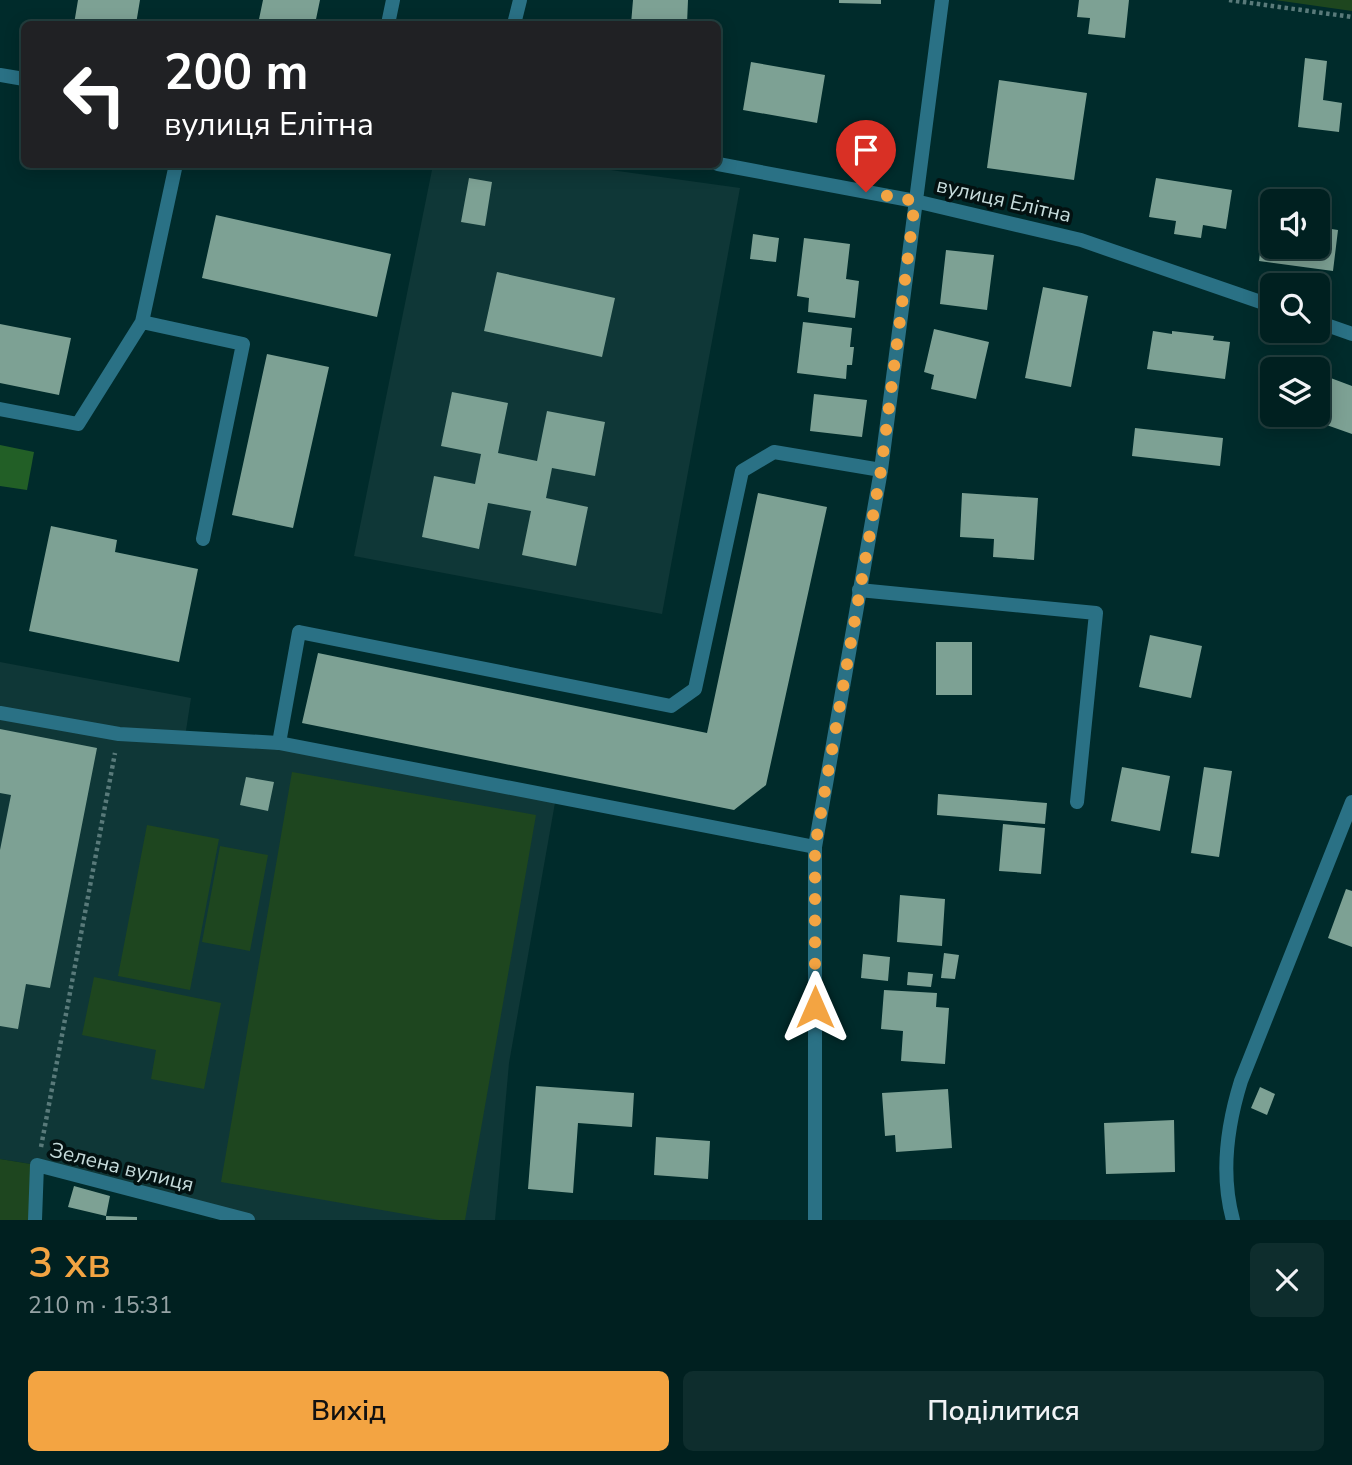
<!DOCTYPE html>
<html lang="uk">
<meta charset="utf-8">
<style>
:root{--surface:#002020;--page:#0e2d2d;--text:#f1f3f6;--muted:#95a3a5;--line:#223e3e;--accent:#f3a442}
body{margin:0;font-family:"Nunito Sans",sans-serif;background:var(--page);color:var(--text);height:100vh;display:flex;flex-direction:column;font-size:26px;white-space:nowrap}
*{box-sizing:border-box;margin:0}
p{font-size:23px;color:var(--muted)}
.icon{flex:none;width:38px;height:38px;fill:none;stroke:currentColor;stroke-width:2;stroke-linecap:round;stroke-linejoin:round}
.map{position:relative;height:1220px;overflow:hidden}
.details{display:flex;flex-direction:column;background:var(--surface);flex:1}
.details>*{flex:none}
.banner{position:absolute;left:21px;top:21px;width:700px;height:147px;border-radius:10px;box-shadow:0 4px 18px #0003,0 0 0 2px var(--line);background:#202124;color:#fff;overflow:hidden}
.tools{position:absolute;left:1260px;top:189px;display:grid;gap:14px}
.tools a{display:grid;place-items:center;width:70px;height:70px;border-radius:10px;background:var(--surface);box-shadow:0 4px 18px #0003,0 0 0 2px var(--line);font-size:35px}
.pin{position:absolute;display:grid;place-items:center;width:60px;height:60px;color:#fff;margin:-72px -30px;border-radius:50% 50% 50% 0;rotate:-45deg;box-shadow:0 0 7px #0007}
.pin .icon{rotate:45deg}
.me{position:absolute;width:77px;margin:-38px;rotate:0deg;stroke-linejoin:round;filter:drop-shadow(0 0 5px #0008)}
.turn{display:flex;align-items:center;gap:24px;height:147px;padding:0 28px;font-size:32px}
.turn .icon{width:91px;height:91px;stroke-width:2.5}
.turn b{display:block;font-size:49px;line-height:60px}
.round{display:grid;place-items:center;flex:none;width:74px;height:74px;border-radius:10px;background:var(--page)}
.head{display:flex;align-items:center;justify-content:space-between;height:119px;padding:0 28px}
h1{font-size:42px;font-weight:600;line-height:52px;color:var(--accent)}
.primary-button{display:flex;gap:14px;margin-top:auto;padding:14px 28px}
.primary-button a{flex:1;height:80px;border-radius:10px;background:var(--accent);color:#111;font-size:28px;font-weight:600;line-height:80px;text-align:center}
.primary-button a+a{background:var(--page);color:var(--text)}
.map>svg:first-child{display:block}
</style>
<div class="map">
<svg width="1352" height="1220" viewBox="0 0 1352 1220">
<rect width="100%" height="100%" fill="#002b2b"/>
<path fill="#0f3737" d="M551 164 582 166 740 188 662 614 354 556 433 165Z
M0 662 191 698 185 737 279 743 556 797 509 1063 495 1220H248L37 1165 0 1159Z"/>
<path fill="#1e461f" d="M1275 0H1352V11Z
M292 772 536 815 465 1220H439L221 1182Z
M147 825 219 839 190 990 118 976Z
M220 846 268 855 250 951 202 942Z
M94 977 221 1003 204 1089 151 1079 156 1050 82 1035Z
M0 1159 37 1165 35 1220H0Z"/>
<path fill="#225f26" d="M0 445 34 452 27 490 0 486Z"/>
<path fill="#7da194" d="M78 0H140L136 24H74Z
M263 0H320L315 24H258Z
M633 0H688L687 24H631Z
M839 0H881V4L839 3Z
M1079 0H1129L1125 38 1088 34 1090 18 1077 17Z
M1305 58 1327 61 1323 100 1342 103 1339 132 1298 127Z
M751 62 825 75 817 123 743 110Z
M999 80 1087 93 1074 180 987 168Z
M469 178 492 182 485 226 461 222Z
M1156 178 1232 190 1226 229 1203 225 1201 238 1174 234 1176 221 1149 217Z
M216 215 391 254 377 317 202 278Z
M1264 220 1272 221V247H1318V227L1338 230 1333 271 1259 261Z
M753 234 779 238 776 262 750 259Z
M804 238 850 244 846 279 859 281 855 318 808 312 809 298 797 296Z
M946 250 994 255 987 310 940 304Z
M497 272 615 298 602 357 484 331Z
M1043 287 1088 296 1071 387 1025 378Z
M803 322 852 328 850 347H854L852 365H847L846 379 797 373Z
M0 324 71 338 59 395 0 383Z
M934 329 989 342 976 399 931 389 934 375 924 372Z
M1153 331 1172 334V331L1214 336 1213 340 1230 342 1225 379 1147 369Z
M267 354 329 367 293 528 232 515Z
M1320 374 1352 386V434L1304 417 1305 415H1318V380Z
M452 392 508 403 498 453 537 461 547 411 605 422 595 476 552 468 546 498 588 507 576 566 522 555 531 511 488 503 479 549 422 537 434 476 475 484 481 454 441 446Z
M814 394 867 400 862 437 810 431Z
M1135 428 1223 438 1220 466 1132 456Z
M758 493 827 507 766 785 734 810 302 723 318 653 707 733Z
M962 493 1038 498 1034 560 993 557 994 539 960 537Z
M51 526 117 540 115 552 198 569 179 662 29 631Z
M1150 635 1202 646 1191 698 1139 687Z
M936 642H972V695H936Z
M0 729 97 748 50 988 26 984 18 1029 0 1026V850L11 795 0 793Z
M1122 767 1170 776 1160 831 1111 821Z
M1204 767 1232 771 1219 857 1191 853Z
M246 777 274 782 268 811 240 805Z
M938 794 1047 803 1045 824 937 815Z
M1003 824 1045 828 1041 874 999 871Z
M1346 889 1352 891V947L1328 938Z
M900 895 945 899 942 946 897 942Z
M944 953 959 955 955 979 941 978Z
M863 954 890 957 888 981 861 978Z
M908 972 933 974 931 987 907 985Z
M884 990 937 993 936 1007 949 1008 945 1064 901 1061 903 1031 881 1029Z
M536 1086 634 1093 632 1127 578 1123 573 1193 528 1189Z
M1260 1087 1275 1094 1267 1115 1251 1108Z
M948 1089 952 1148 896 1152 895 1135 885 1136 882 1093Z
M1174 1120 1175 1172 1106 1174 1104 1123Z
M656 1137 710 1141 708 1179 654 1175Z
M74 1186 110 1196 106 1216 68 1207Z
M106 1216 137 1217V1220H106Z"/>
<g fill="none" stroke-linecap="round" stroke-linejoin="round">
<path stroke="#597a7a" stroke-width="4.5" stroke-dasharray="3.5 3.5" stroke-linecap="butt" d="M1229 0 1352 17
M41 1147 115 753"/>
<path stroke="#2a7185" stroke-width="14" d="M388 24 393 0
M514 24 520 0
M142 322 243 344 203 539
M0 409 78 424 142 322 176 164
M859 590 1096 613 1077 802
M279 743 299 632 671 706 695 689 742 471 774 452 881 470"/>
<path stroke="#2a7185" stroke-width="14" d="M0 75 24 79
M718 164 915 201 1081 240 1272 306
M1318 322 1352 334
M0 713 119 734 279 743 815 847
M35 1220 37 1165 248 1220
M815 1220V847L881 470 942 0
M1233 1220C1220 1173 1227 1126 1241 1081L1352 802"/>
</g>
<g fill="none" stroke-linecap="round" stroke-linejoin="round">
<path stroke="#f3a442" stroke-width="12" stroke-dasharray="0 21.6" d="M815 1007V847L881 470 915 201 866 192"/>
</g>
<g text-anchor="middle" stroke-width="7" stroke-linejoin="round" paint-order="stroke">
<g font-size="21" fill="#c6dbdb" stroke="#031111">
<text transform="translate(1004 200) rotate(13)" y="7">вулиця Елітна</text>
<text transform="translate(122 1167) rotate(14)" y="7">Зелена вулиця</text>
</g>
</g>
</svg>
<div class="tools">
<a><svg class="icon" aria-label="sound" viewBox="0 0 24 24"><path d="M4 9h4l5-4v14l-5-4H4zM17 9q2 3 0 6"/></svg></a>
<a><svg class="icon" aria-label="search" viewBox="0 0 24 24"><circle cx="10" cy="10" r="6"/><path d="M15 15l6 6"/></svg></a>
<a><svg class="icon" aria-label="layers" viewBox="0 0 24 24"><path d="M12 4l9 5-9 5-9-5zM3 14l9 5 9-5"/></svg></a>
</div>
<div class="pin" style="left:866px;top:192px;background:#d93025"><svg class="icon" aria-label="arrive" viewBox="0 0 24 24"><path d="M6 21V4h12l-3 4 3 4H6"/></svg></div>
<svg class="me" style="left:815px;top:1007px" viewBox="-20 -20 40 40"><path d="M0-17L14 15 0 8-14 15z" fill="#f3a442" stroke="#fff" stroke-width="4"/></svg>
<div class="banner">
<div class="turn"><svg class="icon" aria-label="left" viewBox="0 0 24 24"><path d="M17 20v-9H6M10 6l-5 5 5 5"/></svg><div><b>200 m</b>вулиця Елітна</div></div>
</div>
</div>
<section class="details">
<div class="head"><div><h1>3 хв</h1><p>210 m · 15:31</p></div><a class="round"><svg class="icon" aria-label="close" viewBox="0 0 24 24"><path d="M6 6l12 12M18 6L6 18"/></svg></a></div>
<div class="primary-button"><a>Вихід</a><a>Поділитися</a></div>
</section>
